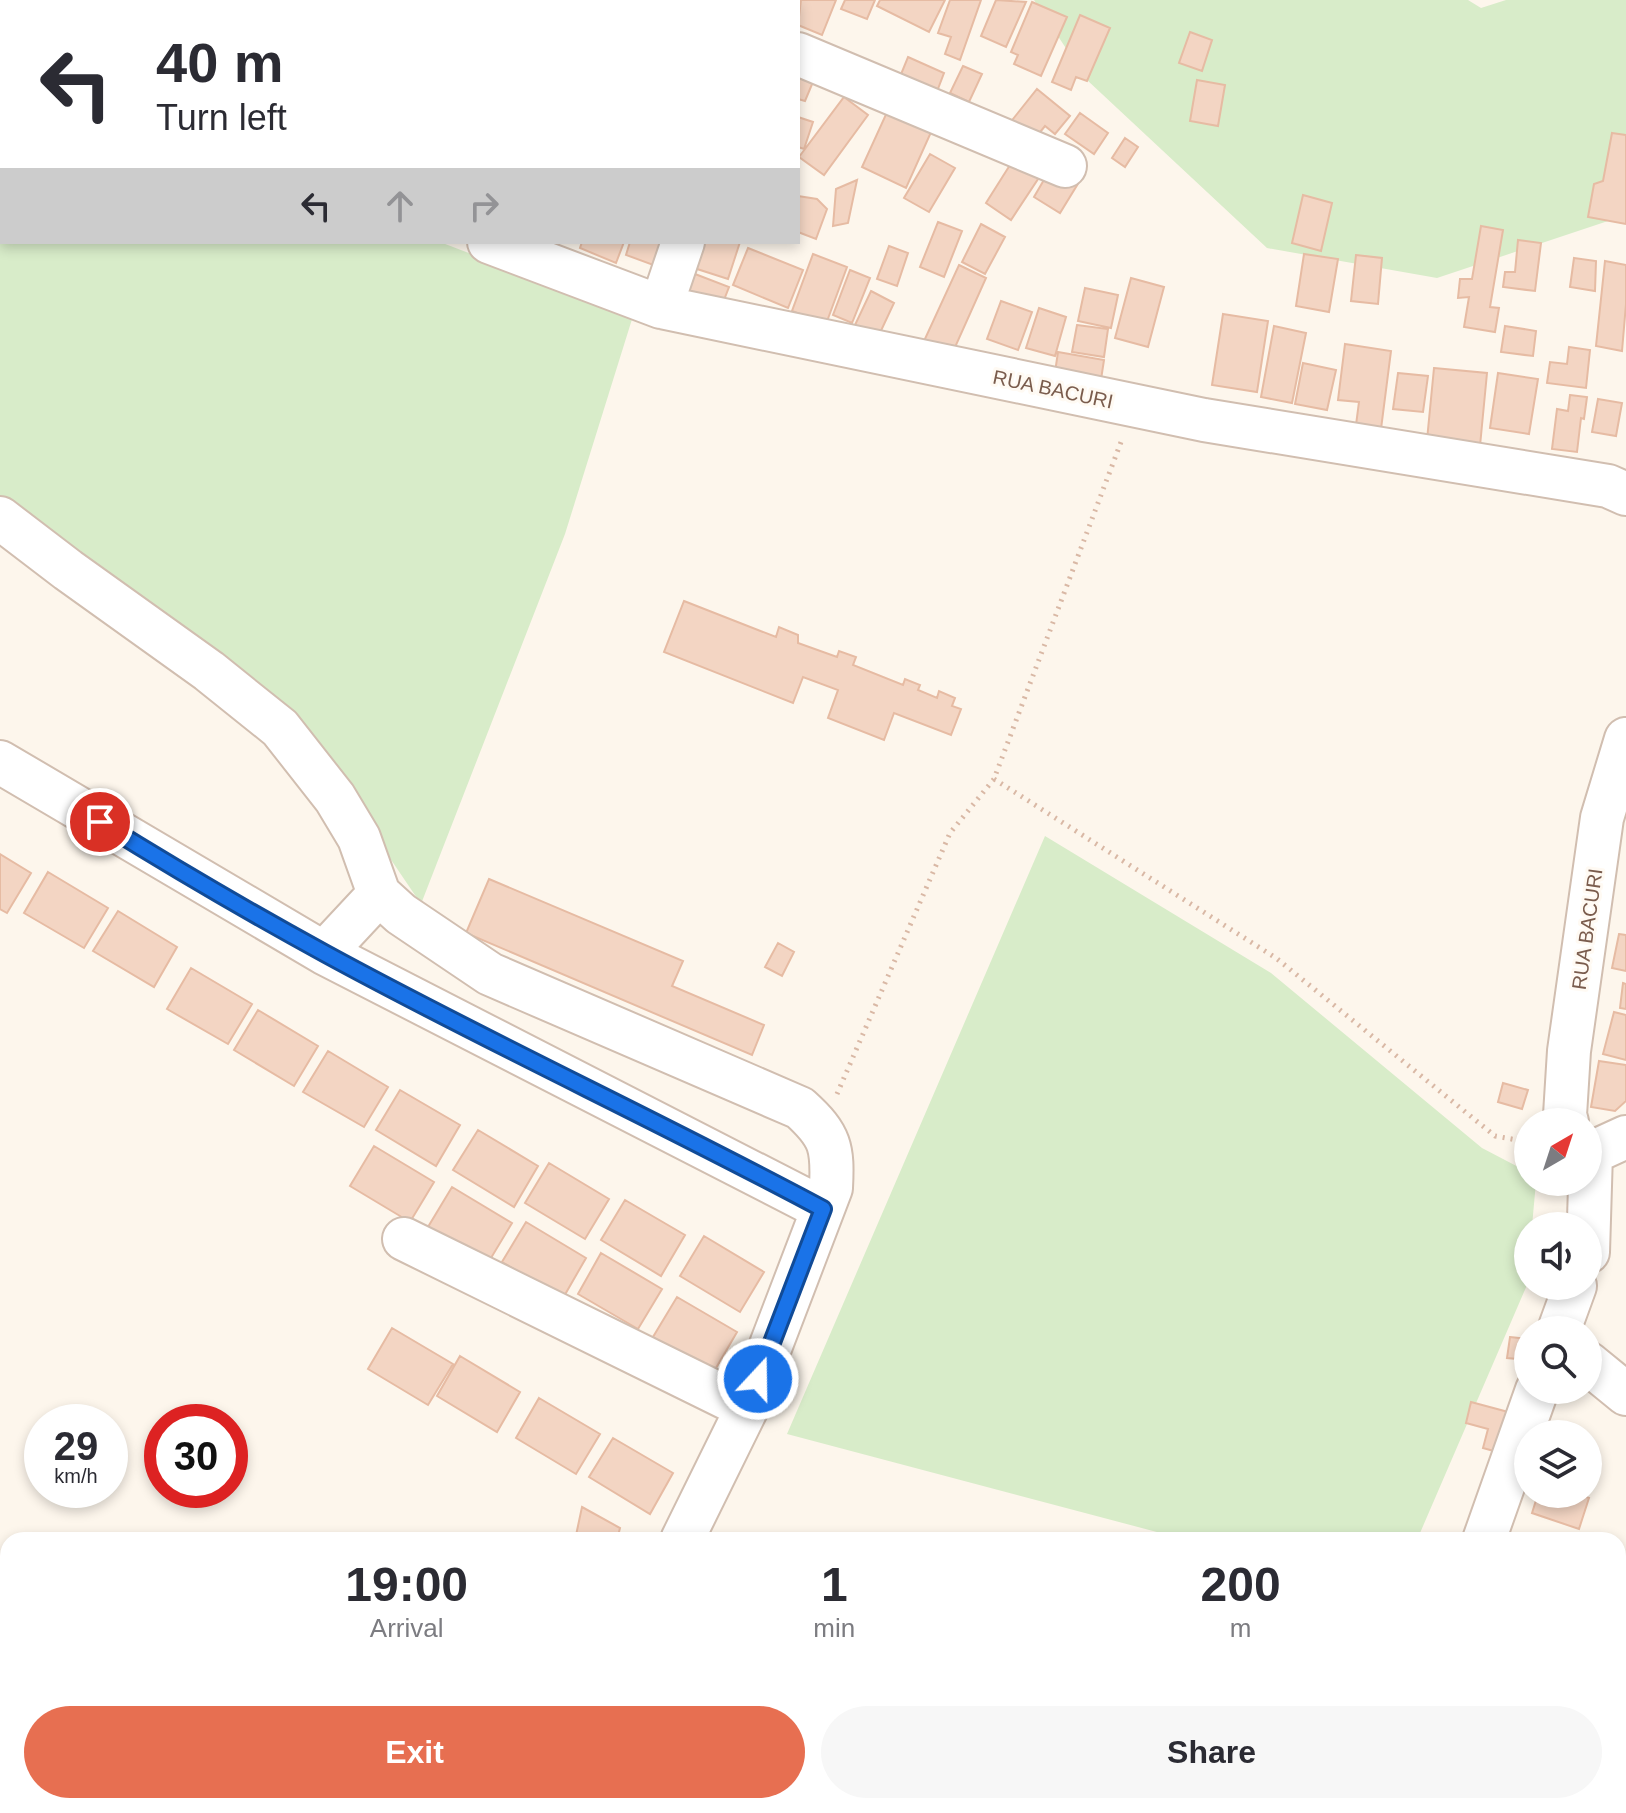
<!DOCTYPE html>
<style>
:root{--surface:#fff;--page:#f7f7f7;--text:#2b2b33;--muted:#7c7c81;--accent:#e76f51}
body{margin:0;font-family:Helvetica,sans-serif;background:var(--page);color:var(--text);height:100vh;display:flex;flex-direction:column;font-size:30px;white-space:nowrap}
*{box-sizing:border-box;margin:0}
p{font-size:26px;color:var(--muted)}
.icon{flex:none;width:44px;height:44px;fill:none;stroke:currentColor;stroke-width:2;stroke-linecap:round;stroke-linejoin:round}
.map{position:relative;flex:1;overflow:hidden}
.panel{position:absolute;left:0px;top:1532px;width:1626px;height:282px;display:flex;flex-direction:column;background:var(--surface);border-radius:24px 24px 0 0;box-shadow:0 4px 12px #0003}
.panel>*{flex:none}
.guide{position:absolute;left:0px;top:0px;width:800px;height:244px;box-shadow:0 4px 12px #0003;background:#fff;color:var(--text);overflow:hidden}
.needle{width:52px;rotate:39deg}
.tools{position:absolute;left:1514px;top:1108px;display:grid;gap:16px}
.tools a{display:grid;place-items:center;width:88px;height:88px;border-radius:50%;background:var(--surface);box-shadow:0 4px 12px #0003;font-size:40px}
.speed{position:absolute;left:24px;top:1404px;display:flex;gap:16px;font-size:40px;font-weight:700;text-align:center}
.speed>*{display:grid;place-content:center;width:104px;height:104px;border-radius:50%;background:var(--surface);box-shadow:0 4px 12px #0003;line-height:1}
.speed small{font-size:20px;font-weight:400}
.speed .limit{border:12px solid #d22;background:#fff;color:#111}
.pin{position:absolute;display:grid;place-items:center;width:68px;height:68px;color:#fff;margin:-34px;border:4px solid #fff;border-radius:50%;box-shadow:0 2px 8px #0007}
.me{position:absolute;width:88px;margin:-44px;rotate:21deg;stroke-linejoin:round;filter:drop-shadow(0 0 6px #0008)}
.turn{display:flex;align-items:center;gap:28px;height:168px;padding:0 24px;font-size:36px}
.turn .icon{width:104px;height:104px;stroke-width:2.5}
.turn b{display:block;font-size:56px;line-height:68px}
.lanes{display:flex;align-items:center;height:76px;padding:0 24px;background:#0003;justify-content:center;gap:40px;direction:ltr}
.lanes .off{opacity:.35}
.eta{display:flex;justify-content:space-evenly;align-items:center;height:136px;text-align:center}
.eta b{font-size:48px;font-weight:700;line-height:56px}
.primary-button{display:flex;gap:16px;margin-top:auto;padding:16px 24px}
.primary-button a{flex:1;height:92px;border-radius:48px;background:var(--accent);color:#fff;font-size:32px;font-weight:700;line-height:92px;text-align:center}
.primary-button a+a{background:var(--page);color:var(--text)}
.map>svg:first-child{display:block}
</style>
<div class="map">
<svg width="1626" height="1813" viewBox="0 0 1626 1813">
<rect width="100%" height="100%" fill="#fdf6ec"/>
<path fill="#d8ecc9" d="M0 0 26 2H2V242H440L633 316 565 534 421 904 297 721 0 497Z
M1034 0H1468L1481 8 1506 0H1626V215L1437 278 1267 248 1087 80Z
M1045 836 1271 973 1482 1148 1528 1172V1182H1536L1532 1226H1528L1527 1285 1417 1540H1187L787 1434Z"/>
<path fill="#f3d5c3" stroke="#e6bba3" stroke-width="2" d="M611 0H658L665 2H610Z
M801 0H836L822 35 798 25Z
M845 0H875L867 19 841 9Z
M880 0H945L929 32 877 6Z
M950 0H981L960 60 945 54 951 37 938 33Z
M996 0 1026 2 1006 47 981 36Z
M1032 2 1067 17 1041 76 1014 64 1018 55 1011 52Z
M1080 15 1110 28 1087 81 1076 77 1071 90 1052 82Z
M1190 32 1212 40 1202 71 1179 63Z
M908 57 944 73 936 94 895 89Z
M798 62 818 70 805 101 798 99Z
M963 66 982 74 969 102 950 93Z
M1197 80 1225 85 1218 126 1190 121Z
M1037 89 1070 116 1055 134 1045 126 1032 142 1009 124Z
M844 97 868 115 824 175 799 157Z
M888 110 932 130 906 188 862 167Z
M1080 113 1108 133 1094 154 1065 134Z
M798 117 813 122 804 149 798 147Z
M1612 133 1626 135V224L1588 217 1594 184 1603 181Z
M1125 138 1138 147 1125 167 1112 158Z
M930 154 955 168 929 212 904 198Z
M1015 157 1042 173 1011 220 986 203Z
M1052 166 1079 182 1060 213 1034 197Z
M857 180 848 223 833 226 836 189Z
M1303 195 1332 203 1321 251 1292 243Z
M798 196 817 199 827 209 816 239 798 232Z
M938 222 962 231 944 277 920 267Z
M981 224 1005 237 985 274 962 262Z
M1481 226 1503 230 1490 307 1499 308 1495 332 1464 327 1469 297 1458 298 1460 279H1472Z
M1518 240 1541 243 1535 291 1503 287 1505 272H1515Z
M582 242H624L616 263 580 248Z
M630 242H664L656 266 626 255Z
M703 242H740L728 279 694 268Z
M889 246 908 253 897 286 877 279Z
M748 248 803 270 788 308 733 285Z
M813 254 847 267 826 324 792 311Z
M1304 254 1338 259 1329 312 1296 306Z
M1356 255 1382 258 1378 304 1351 301Z
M1574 258 1596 261 1595 291 1570 287Z
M1605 261 1626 265V304L1622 351 1596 346Z
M959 265 986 278 952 354 924 341Z
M850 270 870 278 852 323 833 315Z
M695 274 729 287 722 305 688 292Z
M1131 278 1164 287 1148 347 1115 338Z
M1085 288 1118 295 1111 328 1078 321Z
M871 291 894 303 879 335 855 325Z
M1001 301 1032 312 1018 350 987 339Z
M1039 308 1066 317 1055 356 1026 348Z
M1223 314 1268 321 1257 392 1212 385Z
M1077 325 1108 329 1104 357 1072 352Z
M1274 326 1306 333 1292 403 1261 397Z
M1505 326 1536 331 1533 356 1501 352Z
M1345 344 1391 351 1381 429 1356 425 1359 402 1338 400Z
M1569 347 1590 350 1586 388 1547 383 1550 362 1567 364Z
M1058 352 1104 360 1100 386 1054 379Z
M1303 363 1336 370 1327 410 1295 404Z
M1434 368 1487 373 1480 446 1427 440Z
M1398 373 1428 376 1423 412 1393 409Z
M1498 373 1538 379 1529 434 1490 428Z
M1570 395 1587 397 1584 419 1581 418 1577 452 1552 449 1557 409 1568 411Z
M1598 399 1622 403 1616 436 1592 432Z
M684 601 776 637 779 627 798 635V643L837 657 839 651 856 657 853 665 903 685 905 679 920 685 918 690 937 698 939 691 955 698 952 706 961 709 951 735 894 713 884 740 828 718 838 690 803 677 793 703 664 652Z
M0 854 31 873 7 913 0 909Z
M48 872 108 908 84 948 24 913Z
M489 879 683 961 672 986 764 1025 752 1055 466 933Z
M118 911 177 947 154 987 93 951Z
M1619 934 1626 935V971L1612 968Z
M778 943 794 952 782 976 765 967Z
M191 968 252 1004 228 1044 167 1009Z
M1623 983 1626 984V1009L1620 1008Z
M258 1010 318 1046 294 1086 234 1050Z
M1614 1012 1626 1015V1060L1603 1054Z
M328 1051 388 1087 364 1127 303 1092Z
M1599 1061 1626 1065V1101L1615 1111 1591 1107Z
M1503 1083 1528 1090 1522 1109 1498 1102Z
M400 1090 460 1125 436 1166 376 1130Z
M478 1130 538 1166 514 1207 453 1170Z
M374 1146 434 1182 410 1222 350 1186Z
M549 1163 609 1199 585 1239 525 1203Z
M452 1187 512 1223 488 1263 428 1227Z
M625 1200 685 1235 661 1276 601 1240Z
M526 1222 586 1258 563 1298 502 1262Z
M704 1236 764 1272 740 1312 680 1276Z
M601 1253 662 1289 638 1329 578 1294Z
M677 1297 737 1332 713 1373 653 1337Z
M392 1328 453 1364 428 1405 368 1369Z
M1510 1337 1528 1339V1360L1507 1358Z
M460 1356 520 1392 497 1432 437 1396Z
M539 1398 600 1434 576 1474 516 1438Z
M1471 1402 1512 1413 1501 1453 1483 1448 1488 1429 1466 1423Z
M613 1438 673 1473 650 1514 589 1477Z
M1538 1494H1577L1589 1498 1579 1529 1532 1513Z
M582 1507 620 1528 617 1540H575Z
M1618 1733 1626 1736V1745L1618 1767Z
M1626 1763V1813H1625L1608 1806H1618V1782Z
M0 1802 26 1811V1813H0Z
M378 1806H407L428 1813H375Z
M469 1806H509L506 1813H470L466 1811Z
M1467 1806H1513L1510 1813H1466Z
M1527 1806H1539L1548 1813H1524Z"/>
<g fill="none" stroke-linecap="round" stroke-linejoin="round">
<g stroke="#d1beb0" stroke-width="46">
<path id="street" d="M56 0 58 2
M764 2 765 0
M798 54 1065 166
M489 242 661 307 1204 420 1608 486 1626 494
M661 307 683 242
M0 518 68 570 209 671 280 728 335 798 359 838 379 894 401 914 490 974 800 1108C831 1136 833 1148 831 1188L747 1408 682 1540
M0 762 324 953 823 1209
M324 953 379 894
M1567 1122 1565 1115 1569 1051 1602 818 1626 739
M1591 1153 1626 1137
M404 1239 747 1408
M1588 1252 1591 1153
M1559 1330 1575 1286
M1588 1363 1626 1394
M1484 1540 1537 1390
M1618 1699 1626 1703
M0 1769 8 1772
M111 1806 132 1813
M565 1813 567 1806
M1394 1813 1396 1806"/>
</g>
<path stroke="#d9b8a5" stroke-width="5" stroke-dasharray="2 6" stroke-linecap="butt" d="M994 779 1276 958 1495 1136 1528 1142
M837 1094 950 833 994 779 1121 442"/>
<use href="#street" stroke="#fff" stroke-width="42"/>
</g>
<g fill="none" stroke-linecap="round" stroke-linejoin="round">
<g stroke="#114b97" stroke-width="20">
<path id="route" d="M100 822C174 868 249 912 326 954 489 1043 659 1121 823 1209L758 1379"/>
</g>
<use href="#route" stroke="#1a73e8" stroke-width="14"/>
</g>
<g text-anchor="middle" stroke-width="6" stroke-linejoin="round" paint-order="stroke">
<g font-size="20" fill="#7a5c4d" stroke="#fffaf3">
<text transform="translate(1053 389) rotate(12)" y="7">RUA BACURI</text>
<text transform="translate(1587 929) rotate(-82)" y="7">RUA BACURI</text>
</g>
</g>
</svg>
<div class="tools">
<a><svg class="needle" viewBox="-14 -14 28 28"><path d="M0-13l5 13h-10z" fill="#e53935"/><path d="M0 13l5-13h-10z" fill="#7c7c81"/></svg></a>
<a><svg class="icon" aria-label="sound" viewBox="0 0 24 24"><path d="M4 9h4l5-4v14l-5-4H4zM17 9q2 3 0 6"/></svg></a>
<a><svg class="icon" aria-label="search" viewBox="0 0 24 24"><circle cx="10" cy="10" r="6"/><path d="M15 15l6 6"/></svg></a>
<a><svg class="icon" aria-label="layers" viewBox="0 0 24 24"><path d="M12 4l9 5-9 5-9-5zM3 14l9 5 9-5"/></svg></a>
</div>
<div class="speed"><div>29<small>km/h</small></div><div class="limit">30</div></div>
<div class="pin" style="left:100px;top:822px;background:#d93025"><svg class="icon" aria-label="arrive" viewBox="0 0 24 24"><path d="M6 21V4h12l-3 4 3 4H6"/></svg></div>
<svg class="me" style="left:758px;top:1379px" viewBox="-20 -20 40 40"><circle r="17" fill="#1a73e8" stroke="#fff" stroke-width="3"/><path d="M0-11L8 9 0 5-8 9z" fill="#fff"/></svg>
<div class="guide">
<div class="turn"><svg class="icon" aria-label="left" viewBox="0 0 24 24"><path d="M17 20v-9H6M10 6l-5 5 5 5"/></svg><div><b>40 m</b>Turn left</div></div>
<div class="lanes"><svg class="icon" aria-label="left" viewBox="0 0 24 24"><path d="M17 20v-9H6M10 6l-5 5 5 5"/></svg><svg class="icon off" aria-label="ahead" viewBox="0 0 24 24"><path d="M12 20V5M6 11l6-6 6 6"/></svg><svg class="icon off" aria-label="right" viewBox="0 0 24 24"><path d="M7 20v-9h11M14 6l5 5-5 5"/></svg></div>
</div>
<section class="panel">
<div class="eta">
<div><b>19:00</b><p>Arrival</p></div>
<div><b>1</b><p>min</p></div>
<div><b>200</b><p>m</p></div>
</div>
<div class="primary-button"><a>Exit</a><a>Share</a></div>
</section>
</div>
